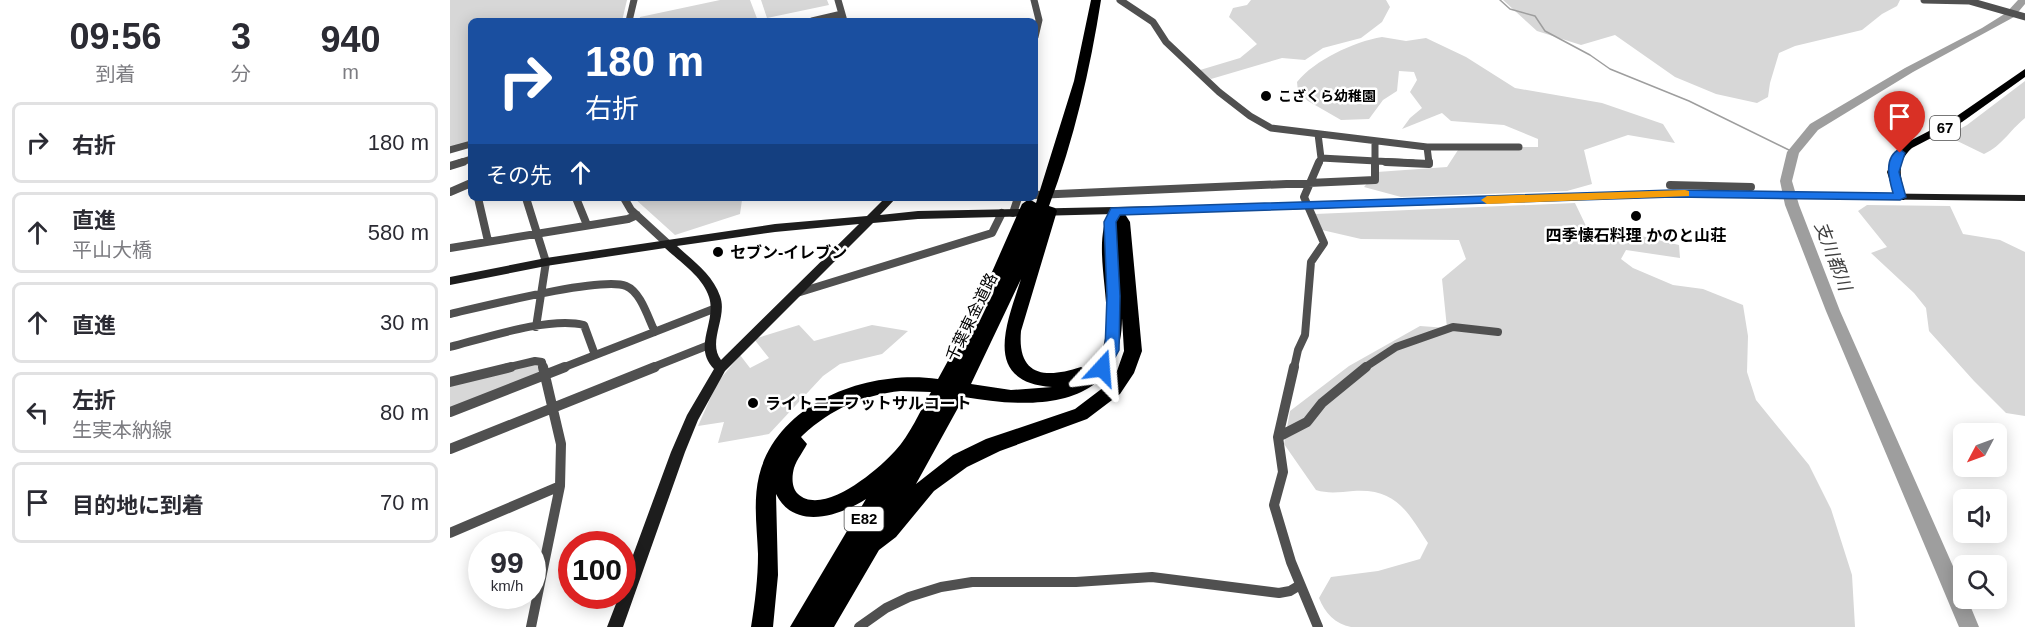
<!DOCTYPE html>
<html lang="ja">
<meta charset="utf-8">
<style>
:root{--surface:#fff;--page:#f2f2f3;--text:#2b2b33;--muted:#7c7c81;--line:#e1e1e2}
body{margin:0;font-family:Arial,"Noto Sans JP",sans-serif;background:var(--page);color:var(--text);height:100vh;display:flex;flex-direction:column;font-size:22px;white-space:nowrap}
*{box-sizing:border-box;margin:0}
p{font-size:20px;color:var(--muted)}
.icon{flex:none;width:33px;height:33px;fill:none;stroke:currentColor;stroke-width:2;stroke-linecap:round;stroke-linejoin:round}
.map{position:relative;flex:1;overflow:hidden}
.side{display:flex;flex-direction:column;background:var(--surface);width:450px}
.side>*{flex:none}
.banner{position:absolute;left:18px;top:18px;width:570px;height:183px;border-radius:9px;box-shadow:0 3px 15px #0003;background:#1a4fa0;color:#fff;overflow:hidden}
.needle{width:39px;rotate:229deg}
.tools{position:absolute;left:1503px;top:423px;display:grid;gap:12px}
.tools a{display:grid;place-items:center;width:54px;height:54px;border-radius:9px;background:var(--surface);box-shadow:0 3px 15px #0003;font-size:30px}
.speed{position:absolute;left:18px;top:531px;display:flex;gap:12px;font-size:30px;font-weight:700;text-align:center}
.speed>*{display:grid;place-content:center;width:78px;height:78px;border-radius:50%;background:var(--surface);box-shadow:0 3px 15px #0003;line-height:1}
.speed small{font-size:15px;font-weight:400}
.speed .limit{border:9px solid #d22;background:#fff;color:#111}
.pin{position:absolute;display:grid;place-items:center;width:51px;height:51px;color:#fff;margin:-62px -26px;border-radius:50% 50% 50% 0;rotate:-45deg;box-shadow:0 0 6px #0007}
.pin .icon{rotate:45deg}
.me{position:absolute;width:66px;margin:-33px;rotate:19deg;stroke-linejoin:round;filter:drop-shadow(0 0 4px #0008)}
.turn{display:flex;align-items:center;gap:21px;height:126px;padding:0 18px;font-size:27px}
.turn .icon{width:78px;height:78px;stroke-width:2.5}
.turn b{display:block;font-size:42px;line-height:51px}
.then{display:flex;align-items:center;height:57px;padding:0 18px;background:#0003;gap:12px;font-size:22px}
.eta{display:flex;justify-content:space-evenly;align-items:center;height:102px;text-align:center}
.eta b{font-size:36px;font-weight:600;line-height:42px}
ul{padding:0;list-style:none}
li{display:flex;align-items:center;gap:18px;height:81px;margin:0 12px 9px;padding:0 6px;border:3px solid var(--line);border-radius:9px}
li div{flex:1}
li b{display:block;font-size:22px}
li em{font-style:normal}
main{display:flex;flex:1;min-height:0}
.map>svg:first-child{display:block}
</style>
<main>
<section class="side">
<div class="eta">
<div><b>09:56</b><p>到着</p></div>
<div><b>3</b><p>分</p></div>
<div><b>940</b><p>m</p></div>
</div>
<ul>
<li><svg class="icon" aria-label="right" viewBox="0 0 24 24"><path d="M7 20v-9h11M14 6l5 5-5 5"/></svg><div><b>右折</b></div><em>180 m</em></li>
<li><svg class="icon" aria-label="ahead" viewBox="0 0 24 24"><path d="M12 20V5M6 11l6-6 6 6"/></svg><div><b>直進</b><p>平山大橋</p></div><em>580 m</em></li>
<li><svg class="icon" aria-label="ahead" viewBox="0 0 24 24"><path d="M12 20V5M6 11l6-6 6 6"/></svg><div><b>直進</b></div><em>30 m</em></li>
<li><svg class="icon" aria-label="left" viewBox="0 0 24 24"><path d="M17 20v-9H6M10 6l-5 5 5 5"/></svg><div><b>左折</b><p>生実本納線</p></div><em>80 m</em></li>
<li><svg class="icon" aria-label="arrive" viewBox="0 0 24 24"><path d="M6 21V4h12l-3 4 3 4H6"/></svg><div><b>目的地に到着</b></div><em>70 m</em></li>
</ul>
</section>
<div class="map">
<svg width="1575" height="627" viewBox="0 0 1575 627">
<rect width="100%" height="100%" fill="#fff"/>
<path fill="#d7d7d7" d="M0 0H177L172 21H21V142L0 147Z
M270 0H300L308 21H189L190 17Z
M311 0H377L379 5 317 18Z
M801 0H936L940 7 932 22 911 38 873 48 855 60 832 58 761 79 750 70 790 58 807 44 779 17 783 8 797 5Z
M1053 0H1450L1447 6 1432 14 1412 30 1345 46 1329 53 1320 83 1318 97 1307 103 1266 94 1225 77 1165 35 1131 45 1087 31Z
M932 37 956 41 976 38 1016 57 1065 88 1152 103 1213 124 1225 143 1178 135 1134 150 1142 184 1117 191 951 197 914 187 927 172 997 167 1008 150 1035 147H1088V139L1054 125 1001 121 992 113 952 129 960 118 972 108 960 92 967 80 964 72 949 71 947 91 933 100 919 119 891 120 858 101 848 92 847 82C865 60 903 42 932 37Z
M1575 81V118C1559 131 1553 145 1534 154L1497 136 1517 125Z
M184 198H288L292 200 290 214 225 235Z
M1125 203 1137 228 1166 230 1229 245 1230 258 1176 250 1171 259 1183 268 1223 285 1253 289 1293 305 1298 336 1297 372 1306 400 1359 465 1381 509 1402 575 1405 627H901C885 624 875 613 869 598L881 577 928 571 970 559 978 543C957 511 946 488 903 491 891 492 878 494 866 490L834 444 840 411 899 366 970 326 997 328 992 279 1016 259 1009 240 911 239 872 230 865 214Z
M1417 205 1500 206 1513 234 1550 240 1575 252V416L1556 413 1524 381 1479 331 1476 308 1464 293 1421 253 1437 247 1408 211Z
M349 325 364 341 422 325 458 331 432 354 390 364 373 376 319 434 268 443 274 422 248 426 267 383 290 355 300 368 319 358 304 339Z
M87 362 91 370 88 374 0 409V383Z"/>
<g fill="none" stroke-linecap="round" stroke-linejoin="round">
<path stroke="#9e9e9e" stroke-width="1.5" d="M1050 0 1060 9 1085 16 1095 31 1140 55 1160 69 1239 101 1343 152"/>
<path fill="#9e9e9e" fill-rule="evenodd" d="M1568 0H1575V4L1564 17 1463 72 1368 130 1349 153 1342 181 1349 205 1390 311 1514 591V598H1517L1529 627H1509L1376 311 1335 205 1330 181 1337 152 1360 124 1455 68 1532 28 1556 13Z"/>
<path stroke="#505050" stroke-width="7" d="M388 0 394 21
M584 0 589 20 585 37
M670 0 703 22 716 42 769 92 800 116 821 128 977 147H1069
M1474 0 1519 1 1575 17
M179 21 184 0
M362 21 392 14
M868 134 871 158 869 163
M925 141V163
M977 147 979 163
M0 150 21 144
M871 158 963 163
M9 163 21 159"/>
<path stroke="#505050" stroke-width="8" d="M936 162 979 164V162
M0 166 13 162
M1220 185 1301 187
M0 192 21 183
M585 195 925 180V162
M28 198 38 241
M76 198 96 262 86 327
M126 198 137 225
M174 198 181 210 218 244
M563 213 568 198
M0 248 178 219 187 215
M347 293 542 233 552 213
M0 314C31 307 152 276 176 286 191 292 198 318 205 332
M0 347C35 338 100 316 134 325L145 355
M55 368 85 361 92 362 93 368
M112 368 266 308
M201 368 259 345
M844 368 848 350 855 335 861 262 874 243 854 197 869 162
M914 368 946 347 1003 327 1048 332"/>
<path stroke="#505050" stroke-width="10" d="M844 367 828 437 833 472 824 505 841 562 868 627
M0 382 61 367
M0 412 115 367
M828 437 857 422 872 403 916 367
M0 449 205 367
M0 533 110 486
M81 627 110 486 111 444 93 367
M409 627 436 608 459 597 491 587 522 582H626L702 577 829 593 840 591 850 585"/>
<path fill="#1d1d1d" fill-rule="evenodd" d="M1223 191 1575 195V201L1223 197 856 209 468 219 423 223 275 371 248 420 235 452 173 627H157L169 596H172V585L221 452 237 415 264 369C242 347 267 322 259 297 253 277 230 262 215 248L96 266 0 285V277L96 258 325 224 417 216 435 198H446L430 215 468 211 856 203ZM409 224 271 360C257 342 278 317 270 296 263 275 243 261 227 246L325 232Z"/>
<path fill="#000" fill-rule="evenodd" d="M1575 69V77L1512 122 1462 148C1445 163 1451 178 1456 197L1454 200H1446L1437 172 1446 151 1454 144 1504 118Z"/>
<path fill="#000" fill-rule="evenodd" d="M641 0H651C640 70 624 140 599 206L605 208 607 211 571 331C567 376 595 379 631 367L638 371C680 332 634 254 661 208H671L680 222 692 351 684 373 670 394 637 419 550 451 517 467 484 491 446 537 429 550 384 627H340L416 499C390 516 344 531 326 494L328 575 323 627H301C305 603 308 578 308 554 307 528 303 501 309 476 327 401 420 369 488 379L523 315 572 204 579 199 586 203 624 81ZM571 279C557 323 531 382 602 387L561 390 521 384ZM672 318 674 351 667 371 658 384 625 409 536 439 503 455 466 484 514 397C583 409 672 411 672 318ZM451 391 481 392C470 411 460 435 445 451 428 470 373 517 348 494 341 487 342 476 344 468 347 459 353 452 357 444L351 437 353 435C381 409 413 395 451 391Z"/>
</g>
<path fill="#1a73e8" stroke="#114b97" stroke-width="1.5" d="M1450 149 1455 153 1449 172 1456 197 1450 200 1223 197 670 215 666 222 670 296 669 350 657 372H646L644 368 655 350 657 296 654 222 661 208 1223 190 1443 193C1439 179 1433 157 1450 149Z"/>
<path fill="#f59e0b" d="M1235 190 1239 191V196L1037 204 1031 200 1037 196Z"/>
<g fill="#000" stroke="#fff" stroke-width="2">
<circle cx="816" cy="96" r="6"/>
<circle cx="1186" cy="216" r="6"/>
<circle cx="268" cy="252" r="6"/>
<circle cx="303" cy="403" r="6"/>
</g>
<g text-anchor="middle" stroke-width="5" stroke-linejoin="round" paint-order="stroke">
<g font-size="14" font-weight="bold" fill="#000" stroke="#fff" text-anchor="start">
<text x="828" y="101">こざくら幼稚園</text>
</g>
<g fill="#fff" stroke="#4c4c4c" stroke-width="1.5">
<rect x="1480" y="116" width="30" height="24" rx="4.5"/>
<rect x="394.5" y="507" width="39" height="24" rx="4.5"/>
</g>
<g font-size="15" font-weight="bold" fill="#000">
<text x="1495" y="133">67</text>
<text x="414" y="524">E82</text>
</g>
<g font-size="16" font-weight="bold" fill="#000" stroke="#fff" text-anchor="start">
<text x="1186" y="241" text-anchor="middle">四季懐石料理 かのと山荘</text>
<text x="280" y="258">セブン-イレブン</text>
<text x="315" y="409">ライトニーフットサルコート</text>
</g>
<g font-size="16" fill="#000" stroke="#fff">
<text transform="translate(521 317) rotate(-64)" y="6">千葉東金道路</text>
</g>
<g font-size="18" font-style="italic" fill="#3f3f3f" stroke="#fff">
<text transform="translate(1383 256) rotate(69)" y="6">支川都川</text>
</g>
</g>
</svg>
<div class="tools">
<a><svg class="needle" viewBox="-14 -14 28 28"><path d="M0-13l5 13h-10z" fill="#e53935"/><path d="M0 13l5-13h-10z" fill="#7c7c81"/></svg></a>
<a><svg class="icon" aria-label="sound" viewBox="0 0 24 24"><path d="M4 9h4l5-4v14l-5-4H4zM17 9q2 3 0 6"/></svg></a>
<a><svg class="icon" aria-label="search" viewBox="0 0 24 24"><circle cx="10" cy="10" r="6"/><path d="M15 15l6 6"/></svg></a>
</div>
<div class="speed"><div>99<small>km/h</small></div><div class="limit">100</div></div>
<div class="pin" style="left:1450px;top:153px;background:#d93025"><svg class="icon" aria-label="arrive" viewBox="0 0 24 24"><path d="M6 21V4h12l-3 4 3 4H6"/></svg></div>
<svg class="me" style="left:652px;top:368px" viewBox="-20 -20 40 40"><path d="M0-17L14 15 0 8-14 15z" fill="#1a73e8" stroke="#fff" stroke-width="4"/></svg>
<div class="banner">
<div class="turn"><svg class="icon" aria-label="right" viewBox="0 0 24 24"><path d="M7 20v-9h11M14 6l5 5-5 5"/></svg><div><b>180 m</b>右折</div></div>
<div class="then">その先<svg class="icon" aria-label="ahead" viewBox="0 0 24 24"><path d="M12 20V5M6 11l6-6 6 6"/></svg></div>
</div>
</div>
</main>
